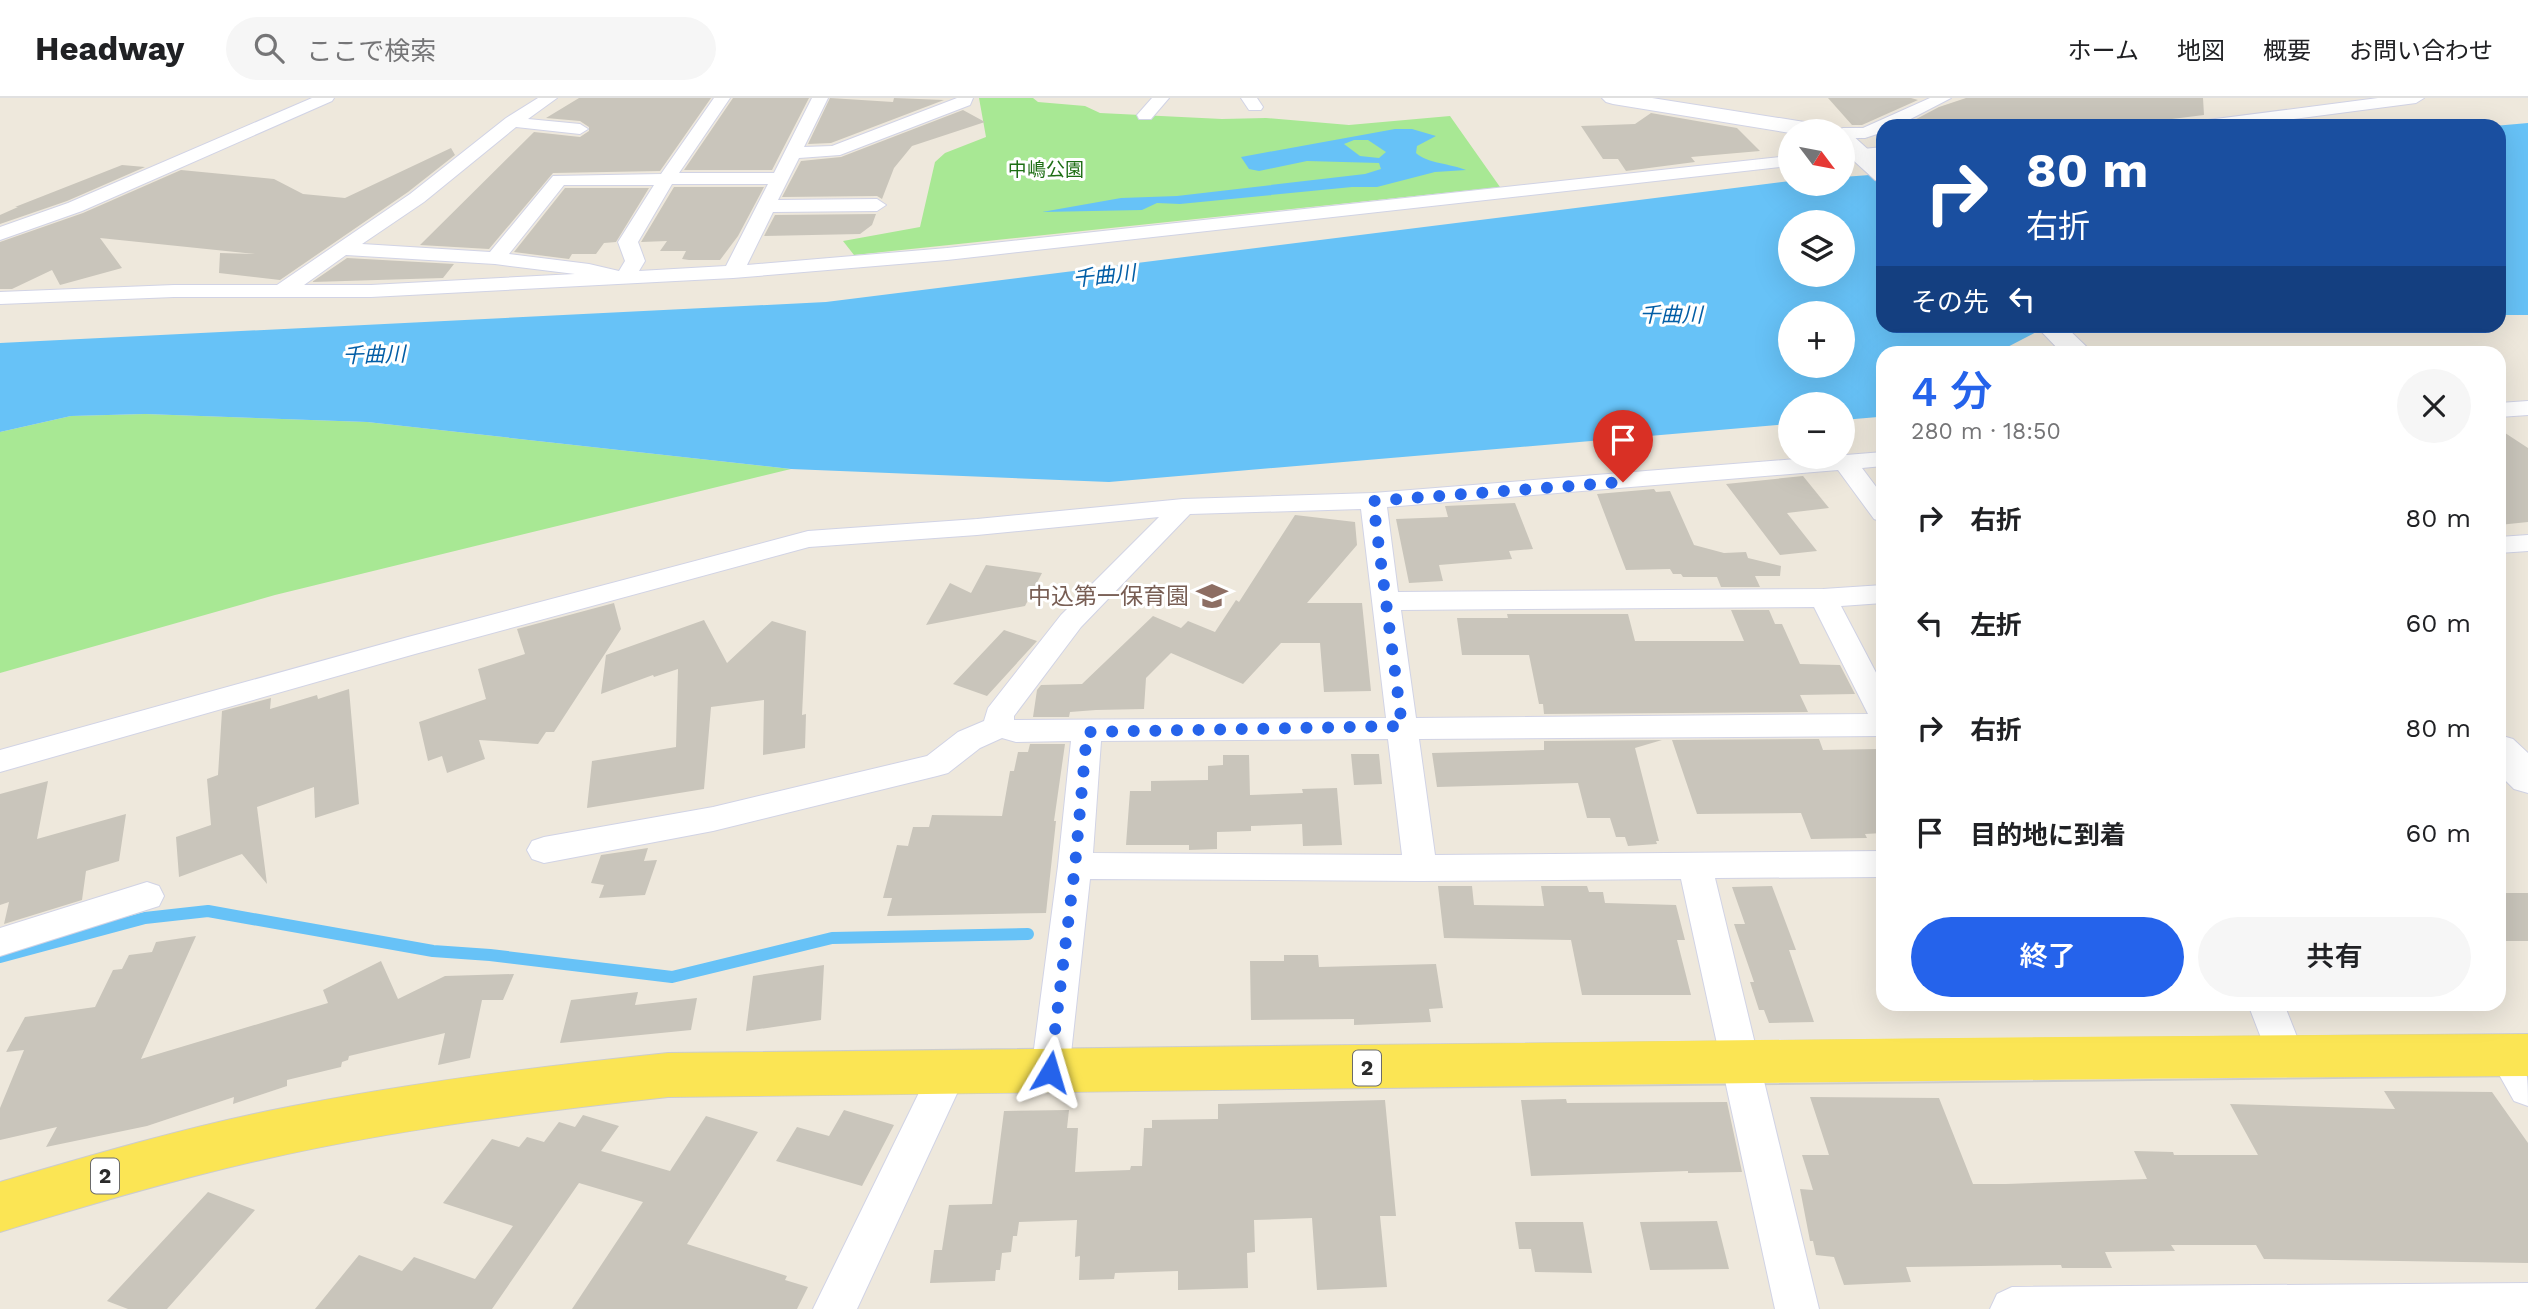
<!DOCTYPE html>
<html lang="ja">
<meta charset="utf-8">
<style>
:root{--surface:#fff;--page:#f6f6f6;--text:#202124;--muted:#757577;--line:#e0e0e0;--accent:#2563eb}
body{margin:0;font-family:"Work Sans","Noto Sans JP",sans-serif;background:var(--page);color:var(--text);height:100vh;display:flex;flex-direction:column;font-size:26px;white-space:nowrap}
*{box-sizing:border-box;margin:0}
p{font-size:23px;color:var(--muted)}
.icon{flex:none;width:38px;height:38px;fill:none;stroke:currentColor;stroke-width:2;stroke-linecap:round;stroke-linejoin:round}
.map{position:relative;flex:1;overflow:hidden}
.side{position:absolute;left:1876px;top:248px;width:630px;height:665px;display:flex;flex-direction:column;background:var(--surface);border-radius:21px;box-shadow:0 7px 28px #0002}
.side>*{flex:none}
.hud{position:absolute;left:1876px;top:21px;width:630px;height:214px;border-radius:21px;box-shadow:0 7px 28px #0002;background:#1a4fa0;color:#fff;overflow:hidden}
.needle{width:46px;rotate:122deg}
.buttons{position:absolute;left:1778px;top:21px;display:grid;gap:14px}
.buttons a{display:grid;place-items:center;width:77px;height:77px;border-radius:50%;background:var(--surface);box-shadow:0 7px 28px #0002;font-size:35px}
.pin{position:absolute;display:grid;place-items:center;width:60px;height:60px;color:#fff;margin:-72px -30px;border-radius:50% 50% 50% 0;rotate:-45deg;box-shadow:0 0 7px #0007}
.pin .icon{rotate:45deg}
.me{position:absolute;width:77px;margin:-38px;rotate:7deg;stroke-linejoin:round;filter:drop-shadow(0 0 5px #0008)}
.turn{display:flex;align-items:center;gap:24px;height:147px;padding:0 35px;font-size:32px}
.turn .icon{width:91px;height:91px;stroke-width:2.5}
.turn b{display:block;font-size:49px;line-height:60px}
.then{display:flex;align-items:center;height:66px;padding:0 35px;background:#0003;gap:14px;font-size:26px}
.round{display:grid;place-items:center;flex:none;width:74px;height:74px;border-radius:37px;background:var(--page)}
.headline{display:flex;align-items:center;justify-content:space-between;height:119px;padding:0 35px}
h1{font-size:42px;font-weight:600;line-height:52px;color:var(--accent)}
.primary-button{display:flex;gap:14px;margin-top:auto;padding:14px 35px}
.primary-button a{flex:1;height:80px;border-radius:42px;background:var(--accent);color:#fff;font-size:28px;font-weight:600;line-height:80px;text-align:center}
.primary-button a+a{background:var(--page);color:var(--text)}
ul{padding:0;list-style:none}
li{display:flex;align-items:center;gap:21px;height:105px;padding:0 35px}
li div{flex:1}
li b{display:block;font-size:26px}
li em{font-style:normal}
header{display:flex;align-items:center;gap:42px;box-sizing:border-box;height:98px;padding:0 35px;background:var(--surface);border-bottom:2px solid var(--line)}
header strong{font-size:33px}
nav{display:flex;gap:38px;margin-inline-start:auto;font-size:24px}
.search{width:490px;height:63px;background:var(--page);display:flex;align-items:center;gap:18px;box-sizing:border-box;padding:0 24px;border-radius:38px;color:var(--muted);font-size:26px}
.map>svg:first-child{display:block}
</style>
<header>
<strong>Headway</strong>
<div class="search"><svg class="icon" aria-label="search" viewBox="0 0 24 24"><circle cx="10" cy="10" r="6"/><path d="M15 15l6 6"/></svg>ここで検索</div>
<nav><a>ホーム</a><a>地図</a><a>概要</a><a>お問い合わせ</a></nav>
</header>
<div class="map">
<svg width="2528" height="1211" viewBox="0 0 2528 1211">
<rect width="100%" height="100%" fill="#eee8dc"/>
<path fill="#a8e894" d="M979 0H1033L1038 4 1085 8 1100 15 1222 21 1266 20 1349 27 1450 18 1500 89 854 157 843 143 920 129 935 64 945 55 986 39Z
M145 316 367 324 791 371 275 497 0 575V334L71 318Z"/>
<path fill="#67c2f7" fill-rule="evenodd" d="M2528 25V217H2499V28H2494Z
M1395 31H1412L1436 38 1417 48 1416 55C1426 65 1452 66 1466 72L1435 74 1377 89H1352L1180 106 1157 105 1142 112 1042 114 1121 100 1177 98 1365 76 1381 71 1379 65 1307 63 1259 73 1249 71 1241 59ZM1354 42H1368L1386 54 1379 60 1360 58 1344 46Z
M1883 76V228H2048L1996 255 1883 256V316L1878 319 1843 322V306H1790V326L1109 384 791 371 367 324 145 316 71 318 0 334V245L826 204 1790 83V86H1843V79ZM1790 124H1843V177H1790ZM1790 215H1843V268H1790Z"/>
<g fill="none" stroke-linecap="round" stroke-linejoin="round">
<path stroke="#67c2f7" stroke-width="12" d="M0 859 145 820 208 813 433 853 490 857 672 879 832 840 1028 836"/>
</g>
<path fill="#c9c5bb" d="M579 0H711L660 73 553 75 489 151 420 147 534 34 580 39 589 33V29L580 23 546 20Z
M733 0H809L772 72H684Z
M830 0 893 4 894 0 944 2 831 45 808 46Z
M1828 0H1911L1918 2 1862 27H1852Z
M1966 0H2203L2204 17 2116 28H1903L1939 9Z
M963 12 985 24 912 48 894 70 882 101 877 98 782 99 801 63 841 59Z
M1651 15 1737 30 1760 53 1691 59 1695 64 1626 73 1618 61H1603L1581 28 1635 26Z
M451 50 455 57 408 94 280 182 219 175 220 155 255 156 100 140 122 170 60 187 52 172 12 191H0V144L83 115 181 72 274 81 303 96 345 100Z
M122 67 145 69 67 103 0 126V117L18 109H15Z
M674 89H764L738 138 720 162H689L682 161 686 153H660L667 143 641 144Z
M565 90H649L616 144 604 145 596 156H572L569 161 514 154Z
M876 116 872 127 860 136 764 138 775 117Z
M347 160 454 166 443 180 312 184Z
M2499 331 2528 350V424L2499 427Z
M1803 378 1829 410 1787 415 1817 453 1780 457 1726 386Z
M1654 391 1656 394 1670 393 1694 447 1724 455 1746 454 1748 460 1781 468 1780 478H1755L1760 489H1721L1717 479H1683L1681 476H1673L1670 471 1626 472 1597 396Z
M1515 405 1533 451 1509 453 1512 461 1439 467 1443 483 1409 485 1396 421 1448 419 1445 408Z
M1295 417 1355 424 1357 447 1307 505H1362L1371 593 1324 594 1320 545H1281L1243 586 1171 555 1146 580 1144 611 1096 612 1070 614 1069 619H1033L1037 592 1041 587 1082 586 1153 518 1181 530 1188 523 1215 534 1236 502 1239 504Z
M986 467 1042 475 1025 508 926 527 950 485 971 495Z
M614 505 621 531 554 634H546L538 646 479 642 485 661 447 675 442 658 428 663 419 624 486 601 478 571 525 556 517 531Z
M1731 512H1769L1775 526H1782L1800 566 1840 567 1855 596 1800 597 1808 614 1544 616 1543 606H1539L1529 557H1462L1457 520H1508L1507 516H1628L1635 543H1744Z
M704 522 727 565 772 523 806 533 802 617 806 616 805 650 763 657 764 602 711 609 704 691 587 710 592 663 676 649 678 571 654 579 653 577 601 596 606 557Z
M1004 532 1037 543 987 598 953 586Z
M349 591 359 706 315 720 314 689 257 709 267 786 242 756 179 779 176 739 211 727 207 681 218 677 222 613 271 600 270 611 317 597 318 601Z
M1819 641 1823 652 1878 651 1883 662V735L1865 736 1867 740 1811 741 1801 715 1697 716 1672 642Z
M1662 642 1635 650 1659 743H1656L1657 746 1628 748 1625 739H1616L1610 720H1587L1578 685 1437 689 1432 655 1544 652V643Z
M1030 646H1065L1054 723H1056L1046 815 887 818 892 800H883L897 747 908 748 913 729H929L932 717 1002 718 1010 673H1014L1018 654H1028Z
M1351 656H1379L1382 686 1354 687Z
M1223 657H1249L1250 697 1303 695 1302 691 1337 690 1342 747 1303 748 1302 726 1251 728V733L1217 734V751L1189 752V747H1126L1130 693H1151V683L1208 682V668L1223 667Z
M48 683 37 741 126 716 119 763 86 773 82 802 4 826 9 804 0 807V696Z
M648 750 644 763 657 762 645 797 599 800 604 787 591 785 601 757Z
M1438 788H1472L1474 807 1544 808 1541 788H1587L1589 794H1603L1605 805 1676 807 1685 842H1677L1691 897H1582L1571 842 1444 840Z
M1772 788 1796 852H1789L1814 924 1769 925 1764 912H1759L1750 884H1754L1734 826H1745L1732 789Z
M2499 795H2528V843H2499Z
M196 838 141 961 328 905 323 892 381 863 398 901 445 878 514 876 503 902H482L470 960 438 967 445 935 349 958 348 962 342 964 341 969 287 982V988L233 1006 234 999 147 1028 46 1049 57 1029 0 1042V1010L24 952 6 954 25 919 95 909 113 872 122 871 129 857 152 854 156 844Z
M1284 857H1318L1319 869 1436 866 1443 910 1429 911 1431 924 1354 927V921L1251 922 1250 863H1284Z
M824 867 821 922 746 933 753 878Z
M638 894 635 907 697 900 691 932 560 945 571 902Z
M2384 993 2492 994 2528 1045V1165L2264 1161 2256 1147H2171L2175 1153 2105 1154 2112 1170H2062L2061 1167 1906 1169 1911 1184 1844 1187 1834 1159 1816 1157 1813 1143H1810L1800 1091 1813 1092 1802 1057H1829L1810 999 1939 1000 1973 1086H2006L2147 1081 2134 1053 2173 1054 2174 1057H2258L2230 1006 2395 1011Z
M1566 1001 1567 1005 1727 1004 1742 1074 1688 1075V1073L1531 1078 1521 1002Z
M1385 1002 1396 1118H1380L1387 1189 1317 1192 1312 1120 1254 1122 1255 1154 1247 1155 1248 1190 1178 1192V1173L1115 1175 1114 1181 1079 1182 1080 1158 1075 1159 1077 1122 1019 1124 1017 1138H1013L1011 1154 1002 1155 1000 1172H996L995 1183 930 1185 934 1152H942L949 1107 992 1106 1004 1013 1069 1012 1067 1030H1078L1075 1074 1130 1072 1131 1068H1142L1144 1030H1152V1022L1218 1021V1006Z
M844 1012 894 1027 862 1088 776 1063 797 1029 829 1038Z
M583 1017 619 1028 601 1053 670 1073 706 1018 758 1034 687 1146 787 1178 785 1182 808 1189 797 1211H572L643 1104 579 1085 492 1211H315L359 1157 402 1173 414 1159 475 1181 513 1128 443 1105 492 1041 519 1049 527 1039 544 1044 559 1024 575 1029Z
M208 1094 255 1112 167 1211H128L107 1203Z
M1717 1123 1729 1171 1650 1172 1640 1124Z
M1515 1124H1583L1592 1175 1535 1174 1531 1151H1519Z"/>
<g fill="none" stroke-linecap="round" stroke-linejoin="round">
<g stroke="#d1d3e5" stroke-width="2">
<path id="street" d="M312 0H334L332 3 82 113 0 142V129L68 105Z
M538 0H557L528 21 580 26 588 31 580 36 516 29 424 104 362 146 490 154 553 78 661 76 714 0H730L679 75H774L812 0H828L804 49 832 48 957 0H973L970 7 840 57 799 60 778 102 877 101 886 107 877 113 773 114 747 167 947 150 1790 58V68L947 162 733 180 371 199H174L0 206V194L174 187H277L410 96 506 20ZM672 86H768L726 168 639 173 645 163 638 144ZM564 87H654L618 144 625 163 619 173 589 166 509 156ZM346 157 495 166 575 176 371 187H304Z
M1152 0H1169L1151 21H1139L1137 17Z
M1241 0H1257L1263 9 1261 12H1249Z
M1930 0H1951L1897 28H1883V34L1865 40H1843V33H1836L1843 30H1863Z
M2378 0H2424L2416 5 2239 28H2192L2200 23Z
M1883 49V59L1843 63V53Z
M2528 303V317L2499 319V305Z
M1883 354V368L1862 370 1883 398V424L1874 421 1838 372 1387 409 1398 494 1823 491 1883 487V505L1841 508 1883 588V638L1419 641 1435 757 1883 753V779L1715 780 1819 1211H1775L1681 781 1420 783 1090 781 1069 974 1063 986 1050 991 1037 986 1031 974 1058 768 1071 643 1016 644 1002 640 980 650 948 675 937 678 713 733 544 765 532 761 527 752 532 743 544 739 713 709 927 658 958 634 984 623 988 610 1061 517 1159 419 977 437 809 449 415 556 0 674V652L408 539 808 433 977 421 1183 401 1373 395ZM1361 411 1386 620 1014 622V618L1081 529 1190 416ZM1814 509 1868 616 1416 620 1401 512ZM1388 641 1402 757 1093 755 1101 643Z
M2528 437V453L2499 455V439Z
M147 784 159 788 164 798 159 808 0 858V830Z
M2248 906H2284L2305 959 2299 971 2286 976 2273 971Z
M2507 941C2528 951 2528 981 2528 1008L2514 1003 2488 957 2494 945Z
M948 957 961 962 967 974 857 1211H813L935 962Z
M2528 1185V1211H1990L1997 1196 2012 1189Z"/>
</g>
<g stroke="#d1d3e5" stroke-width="2">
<path id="secondary" d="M1602 0H1652L1817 26 1825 28 1828 33 1790 35 1613 6 1606 4Z
M1843 34 1851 36 1883 65V84L1875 82 1843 53Z
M2036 228H2065L2094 256H2063Z
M2499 637 2513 641 2528 655V695L2514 691 2499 676Z"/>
</g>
<g stroke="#ccc" stroke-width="2">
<path id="primary" d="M2528 936V978C1908 981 1288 992 668 999 533 1014 398 1031 265 1061 176 1081 88 1107 0 1134V1084C89 1058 177 1032 268 1013 400 986 534 969 668 955 1288 949 1908 938 2528 936Z"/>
</g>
<use href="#street" fill="#fff" fill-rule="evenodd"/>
<use href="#secondary" fill="#fff" fill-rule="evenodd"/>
<use href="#primary" fill="#fbe554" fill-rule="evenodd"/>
</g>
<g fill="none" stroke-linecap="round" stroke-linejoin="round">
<path stroke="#2563eb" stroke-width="12" stroke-dasharray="0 21.6" d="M1050 974 1075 768 1087 634 1402 628 1373 403 1623 384"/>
</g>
<defs>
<g id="school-bare" transform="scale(2.415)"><path d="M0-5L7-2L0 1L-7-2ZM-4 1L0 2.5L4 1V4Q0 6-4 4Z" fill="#8d6e63" stroke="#fff" stroke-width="2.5" paint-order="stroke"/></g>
</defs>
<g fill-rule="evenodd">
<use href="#school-bare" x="1212" y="498"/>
</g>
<g text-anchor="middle" stroke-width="6" stroke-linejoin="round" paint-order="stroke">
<g font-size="19" fill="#1e6e15" stroke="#fff">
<text x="1046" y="78">中嶋公園</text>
</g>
<g font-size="21" font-style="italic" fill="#035ea6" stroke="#fff">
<text transform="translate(1104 178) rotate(-6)" y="7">千曲川</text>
<text x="1671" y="224">千曲川</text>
<text transform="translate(374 257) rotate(-2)" y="7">千曲川</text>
</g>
<g fill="#fff" stroke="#6b6b6b" stroke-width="2">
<rect x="1353" y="952.5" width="28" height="35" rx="5"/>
<rect x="91" y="1060.5" width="28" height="35" rx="5"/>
</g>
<g font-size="21" font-weight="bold" fill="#2b2b2b">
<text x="1367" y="977">2</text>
<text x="105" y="1085">2</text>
</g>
<g font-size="23" fill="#785e54" stroke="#fff" text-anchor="end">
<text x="1189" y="506">中込第一保育園</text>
</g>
</g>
</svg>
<div class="buttons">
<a><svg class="needle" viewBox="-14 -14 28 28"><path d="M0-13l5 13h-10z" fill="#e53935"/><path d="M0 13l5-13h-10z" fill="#757577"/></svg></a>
<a><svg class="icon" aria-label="layers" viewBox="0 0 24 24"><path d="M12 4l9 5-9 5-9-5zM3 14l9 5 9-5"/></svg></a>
<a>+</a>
<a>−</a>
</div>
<div class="pin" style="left:1623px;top:384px;background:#d93025"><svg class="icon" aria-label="arrive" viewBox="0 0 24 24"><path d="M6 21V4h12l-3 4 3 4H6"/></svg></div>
<svg class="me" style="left:1050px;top:974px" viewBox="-20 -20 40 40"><path d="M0-17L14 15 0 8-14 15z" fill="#2563eb" stroke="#fff" stroke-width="4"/></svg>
<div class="hud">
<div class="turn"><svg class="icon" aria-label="right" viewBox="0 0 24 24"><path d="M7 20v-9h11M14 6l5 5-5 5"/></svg><div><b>80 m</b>右折</div></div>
<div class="then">その先<svg class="icon" aria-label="left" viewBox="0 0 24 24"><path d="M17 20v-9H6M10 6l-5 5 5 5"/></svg></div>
</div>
<section class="side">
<div class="headline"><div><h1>4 分</h1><p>280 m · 18:50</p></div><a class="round"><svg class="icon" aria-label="close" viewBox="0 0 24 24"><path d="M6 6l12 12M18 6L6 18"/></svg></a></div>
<ul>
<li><svg class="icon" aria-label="right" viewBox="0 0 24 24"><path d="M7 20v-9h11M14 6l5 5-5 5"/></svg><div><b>右折</b></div><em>80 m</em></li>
<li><svg class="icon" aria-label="left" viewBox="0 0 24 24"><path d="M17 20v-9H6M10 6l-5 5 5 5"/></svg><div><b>左折</b></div><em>60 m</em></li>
<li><svg class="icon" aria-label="right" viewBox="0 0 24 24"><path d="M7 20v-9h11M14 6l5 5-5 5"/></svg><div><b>右折</b></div><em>80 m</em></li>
<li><svg class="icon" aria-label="arrive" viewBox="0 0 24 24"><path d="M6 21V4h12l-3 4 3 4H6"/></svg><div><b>目的地に到着</b></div><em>60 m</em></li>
</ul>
<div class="primary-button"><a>終了</a><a>共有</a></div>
</section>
</div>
